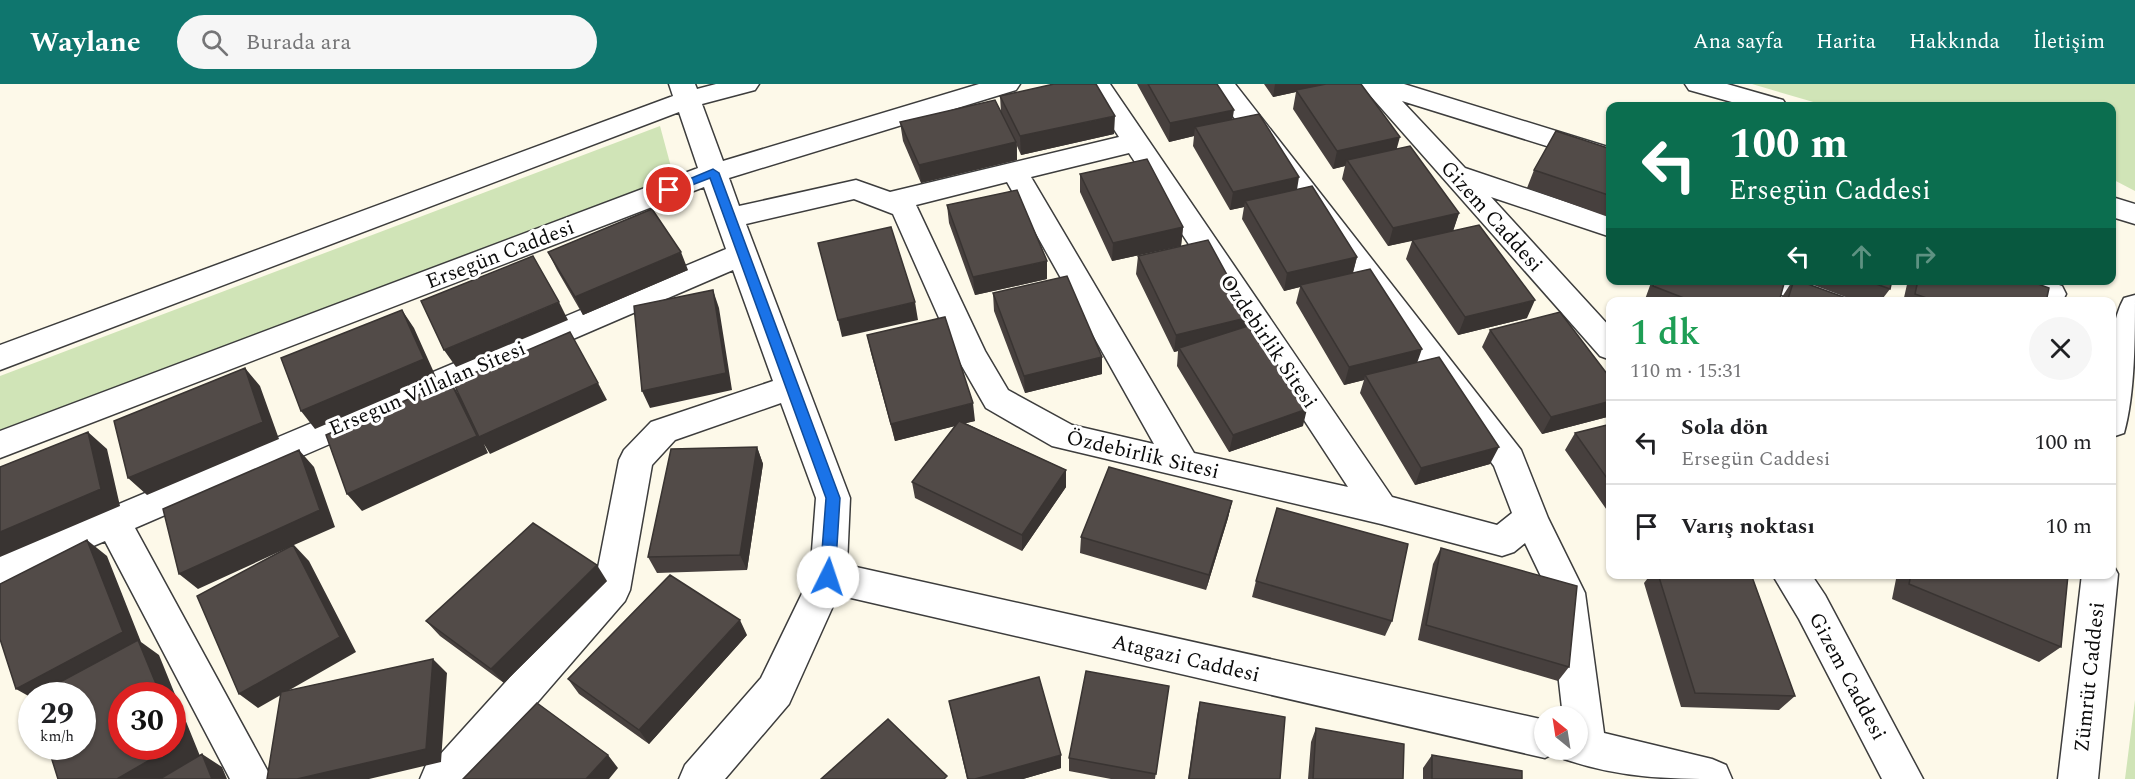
<!DOCTYPE html>
<html lang="tr">
<meta charset="utf-8">
<style>
:root{--surface:#fff;--page:#f6f6f6;--text:#202124;--muted:#757577;--line:#e0e0e0;--accent:#0f766e}
body{margin:0;font-family:Spectral,serif;background:var(--page);color:var(--text);height:100vh;display:flex;flex-direction:column;font-size:22px;white-space:nowrap}
*{box-sizing:border-box;margin:0}
p{font-size:20px;color:var(--muted)}
.icon{flex:none;width:33px;height:33px;fill:none;stroke:currentColor;stroke-width:2;stroke-linecap:round;stroke-linejoin:round}
.map{position:relative;flex:1;overflow:hidden}
.panel{position:absolute;left:1606px;top:213px;width:510px;height:282px;display:flex;flex-direction:column;background:var(--surface);border-radius:12px;box-shadow:0 2px 4px #0004}
.panel>*{flex:none}
.top-card{position:absolute;left:1606px;top:18px;width:510px;height:183px;border-radius:12px;box-shadow:0 2px 4px #0004;background:#0b6e4f;color:#fff;overflow:hidden}
.needle{width:39px;rotate:330deg}
.buttons{position:absolute;left:1534px;top:622px;display:grid;gap:12px}
.buttons a{display:grid;place-items:center;width:54px;height:54px;border-radius:50%;background:var(--surface);box-shadow:0 2px 4px #0004;font-size:30px}
.speed{position:absolute;left:18px;top:598px;display:flex;gap:12px;font-size:30px;font-weight:700;text-align:center}
.speed>*{display:grid;place-content:center;width:78px;height:78px;border-radius:50%;background:var(--surface);box-shadow:0 2px 4px #0004;line-height:1}
.speed small{font-size:15px;font-weight:400}
.speed .limit{border:9px solid #d22;background:#fff;color:#111}
.pin{position:absolute;display:grid;place-items:center;width:51px;height:51px;color:#fff;margin:-26px;border:3px solid #fff;border-radius:50%;box-shadow:0 2px 6px #0007}
.me{position:absolute;width:66px;margin:-33px;rotate:4deg;stroke-linejoin:round;filter:drop-shadow(0 0 4px #0008)}
.turn{display:flex;align-items:center;gap:21px;height:126px;padding:0 24px;font-size:27px}
.turn .icon{width:78px;height:78px;stroke-width:2.5}
.turn b{display:block;font-size:42px;line-height:51px}
.lanes{display:flex;align-items:center;height:57px;padding:0 24px;background:#0003;justify-content:center;gap:30px;direction:ltr}
.lanes .off{opacity:.35}
.round{display:grid;place-items:center;flex:none;width:63px;height:63px;border-radius:32px;background:var(--page)}
.headline{display:flex;align-items:center;justify-content:space-between;height:102px;padding:0 24px}
h1{font-size:36px;font-weight:600;line-height:45px;color:#1e9e55}
ul{padding:0;list-style:none}
li{display:flex;align-items:center;gap:18px;height:84px;padding:0 24px;border-top:2px solid var(--line)}
li div{flex:1}
li b{display:block;font-size:22px}
li em{font-style:normal}
header{display:flex;align-items:center;gap:36px;box-sizing:border-box;height:84px;padding:0 30px;background:var(--accent);color:#fff}
header strong{font-size:28px}
nav{display:flex;gap:33px;margin-inline-start:auto;font-size:21px}
.search{width:420px;height:54px;background:var(--page);display:flex;align-items:center;gap:15px;box-sizing:border-box;padding:0 21px;border-radius:33px;color:var(--muted);font-size:22px}
.map>svg:first-child{display:block}
</style>
<header>
<strong>Waylane</strong>
<div class="search"><svg class="icon" aria-label="search" viewBox="0 0 24 24"><circle cx="10" cy="10" r="6"/><path d="M15 15l6 6"/></svg>Burada ara</div>
<nav><a>Ana sayfa</a><a>Harita</a><a>Hakkında</a><a>İletişim</a></nav>
</header>
<div class="map">
<svg width="2135" height="695" viewBox="0 0 2135 695">
<rect width="100%" height="100%" fill="#fdf9e9"/>
<path fill="#d0e4b7" d="M1752 0H2135V107L2112 95V22H1827Z
M660 42 674 94 0 349V292Z
M2135 616V695H2125Z"/>
<g fill="none" stroke-linecap="round" stroke-linejoin="round">
<g stroke="#3d3d3d" stroke-width="3">
<path id="minor" d="M669 0H695L697 5 716 0H759L755 6 702 20 723 77 979 0H1020L1016 6 729 94 739 122 856 96 890 108 1119 53 1084 0H1110L1392 413 1497 441 1512 429 1494 382 1209 0H1235L1521 366 1548 434 1585 509 1604 649 1712 675 1726 681 1732 695C1671 695 1623 695 1564 675L1560 666 1545 674 838 511 789 620 725 695H679L685 681 761 594 810 493 816 414 781 319 675 356 652 381 630 506 625 517 471 695H420L426 681 437 674 595 499 619 376 624 366 651 338 773 297 733 186 135 444 272 695H230L105 457 0 502V470L726 165 704 103 0 374V347L698 84 679 28 0 286V261L673 12ZM1129 69 1348 403 1194 369 1031 93ZM1007 98 1154 360 1072 341 1008 306 985 267 916 121ZM854 115 893 130 955 270 986 324 1052 362 1381 440 1502 472 1514 468 1525 459 1549 509 1563 633H1578V666H1545V636L847 481 850 414 746 140Z
M1360 0H1404L1611 64V82L1402 17 1465 84 1611 133V153L1491 113 1611 244V276L1600 272Z
M1685 0H1727L1783 16 1787 22H1746L1689 6Z
M2112 113 2135 120V140L2112 133Z
M1758 196H1807L1847 210 1851 218H1802L1762 204Z
M1994 196H2044L2062 202 2066 210 2062 218H2040L1998 204Z
M2135 211C2135 254 2135 310 2124 349L2112 353C2112 310 2103 253 2124 214Z
M2112 479 2118 490 2098 695H2058L2082 490H2112Z
M1772 490H1811L1825 511 1923 695H1882L1799 535Z"/>
</g>
<use href="#minor" fill="#fff" fill-rule="evenodd"/>
</g>
<path fill="#47403e" d="M1137 0H1217L1232 36 1297 105 1357 173 1353 189 1490 380 1415 401 1360 309 1364 296 1344 301 1296 219 1300 203 1284 207 1242 135 1244 123 1230 126 1193 62 1194 52 1169 58Z
M1264 0H1361L1397 65 1459 129 1453 147 1527 234 1458 251 1406 175 1412 157 1388 162 1342 95 1345 82 1333 85 1293 25 1296 8 1273 13Z
M1000 12 1114 50 1021 71 1017 62V76L921 99 903 57 900 38 1001 28Z
M1611 65V134L1527 104 1534 86Z
M1080 90 1183 143 1181 162 1112 177 1080 108Z
M947 121 1047 195 975 211 949 139Z
M548 168 688 186 583 231 557 186Z
M1138 172 1250 233 1248 242 1303 342 1229 368 1177 282 1178 267 1174 268 1136 190Z
M1652 196H1785L1779 218H1644Z
M1793 196 1857 218H1780L1782 213Z
M1800 196H1892L1890 205 1880 218H1859Z
M1908 196H2027L2046 218H1903Z
M993 209 1102 290 1025 309 994 227Z
M1490 246 1611 295V332L1542 350 1482 263Z
M867 251 975 337 965 339 1066 386V403L1022 467 915 414 912 398 955 342 895 357 871 269Z
M1611 340V432L1565 366 1575 349Z
M757 363 763 380 747 486 657 489 648 473Z
M1232 417 1228 434 1206 506 1080 469 1081 453Z
M1441 464 1569 583 1558 597 1418 556 1433 480Z
M1651 490H1751L1795 612 1779 626 1681 623 1644 499Z
M1897 490 2068 491 2061 563 2039 578 1892 515Z
M607 497 504 599 440 552 426 537Z
M1256 497 1392 537 1385 552 1252 513Z
M747 551 649 660 579 610 568 595Z
M1169 602 1155 695H1111L1069 687V674Z
M949 617 1061 684 1023 695H967Z
M1200 618 1280 695H1188L1197 632Z
M1316 644 1403 695H1308L1311 658Z
M1432 671 1522 695H1423V684Z"/>
<path fill="#393432" d="M1275 0H1333L1296 6V8L1273 13Z
M1234 26 1231 45 1195 43 1194 52 1169 58 1170 39Z
M1115 32 1114 50 1021 71 1020 52Z
M1400 53 1395 71 1347 76 1345 82 1333 85 1337 67Z
M1016 58 1017 76 921 99 919 81Z
M1299 93 1296 112 1245 117 1244 123 1230 126 1233 108Z
M1459 129 1453 147 1388 162 1393 144Z
M1183 143 1181 162 1112 177 1113 159Z
M681 168 688 186 583 231 575 213Z
M1357 173 1352 191 1300 201V203L1284 207 1287 189Z
M1047 177V195L975 211 973 193Z
M713 206 719 224 732 306 650 324 642 307Z
M1535 216 1527 234 1458 251 1465 233Z
M559 218 568 236 456 283 444 266Z
M915 218 918 236 842 253 838 236Z
M402 226 414 244 436 293 315 345 301 327Z
M1250 233 1246 250 1179 264 1178 267 1174 268 1176 251Z
M1422 265 1416 282 1365 291 1364 296 1344 301 1349 283Z
M1102 273V290L1025 309 1024 292Z
M245 284 260 302 279 355 147 411 128 394Z
M450 297 462 315 598 299 607 316 490 370 484 360 488 369 362 427 347 410Z
M1611 317V332L1542 350 1551 333Z
M973 319 975 337 895 357 891 340Z
M1307 325 1303 342 1229 368 1233 351Z
M88 348 107 365 120 422 0 473V448Z
M757 363 763 380 747 486 740 471Z
M1499 363 1490 380 1415 401 1421 384Z
M299 366 314 383 335 443 294 461 309 477 356 568 258 624 239 610 294 461 198 505 179 490Z
M1066 386V403L1022 467V451Z
M1232 417 1228 434 1206 506 1209 491Z
M87 456 107 472 141 558 159 571 200 672 160 695H117L172 641V612H32V614L16 605Z
M597 481 607 497 504 599 491 585Z
M740 536 747 551 649 660 639 646Z
M433 575 447 589 441 678 369 695H297Z
M202 670 222 683 227 695H212Z
M608 671 618 684 609 695H586Z
M1061 671V684L1023 695H975Z"/>
<path fill="#524b48" stroke="#393432" stroke-width="1.5" d="M1054 0H1096L1115 32 1020 52 1000 12Z
M1148 0H1217L1234 26 1170 39Z
M1326 0H1361L1400 53 1337 67 1296 6Z
M995 16 1016 58 919 81 900 38Z
M1259 30 1299 93 1233 108 1195 43Z
M1556 47 1611 65V112L1534 86Z
M1410 62 1459 129 1393 144 1347 76Z
M1147 75 1183 143 1113 159 1080 90Z
M1312 102 1357 173 1287 189 1245 117Z
M1017 106 1047 177 973 193 947 121Z
M652 125 681 168 575 213 548 168Z
M1479 141 1535 216 1465 233 1412 156Z
M891 143 915 218 838 236 818 159Z
M1208 156 1250 233 1176 251 1138 172Z
M533 172 559 218 444 266 421 217Z
M1370 185 1422 265 1349 283 1300 201Z
M1067 192 1102 273 1024 292 993 209Z
M1655 196H1785L1779 218H1694L1653 202Z
M1794 196H1797L1857 218H1787Z
M1865 196H1892L1890 205Z
M1918 196H2027L2049 204 2046 218H1938L1915 210Z
M713 206 726 289 642 307 634 222Z
M402 226 424 275 301 327 281 274Z
M1560 228 1611 295V317L1551 333 1490 246Z
M945 233 973 319 891 340 867 251Z
M1251 241 1307 325 1233 351 1179 264Z
M570 248 598 299 479 353 453 298Z
M1439 273 1499 363 1421 384 1365 291Z
M245 284 263 338 128 394 114 337Z
M450 297 477 352 347 410 326 351Z
M959 337 1066 386 1022 451 912 398Z
M1611 340V400L1575 349Z
M88 348 101 405 0 448V383Z
M757 363 740 471 648 473 671 365Z
M299 366 320 426 179 490 163 425Z
M1109 383 1232 417 1209 491 1081 453Z
M1277 424 1408 460 1392 537 1256 497Z
M533 439 597 481 491 585 426 537Z
M87 456 123 548 16 605 0 555V500Z
M293 461 340 553 239 610 197 512Z
M1441 464 1577 502 1569 583 1426 541Z
M1658 490H1751L1795 612 1695 609Z
M1911 490 2068 491 2061 563 1909 500Z
M670 491 740 536 639 646 568 595Z
M138 556 161 612H122V663H172L117 695H58L48 663H82V612H34Z
M433 575 426 665 297 695H267L281 608Z
M1086 587 1169 602 1156 690 1069 674Z
M1039 593 1061 671 975 695H968L949 617Z
M1200 618 1285 633 1280 695H1189Z
M537 619 608 671 586 695H463Z
M888 635 947 692 944 695H821Z
M172 641 180 659 172 663Z
M1316 644 1404 660 1403 695H1313Z
M202 670 212 695H160Z
M1432 671 1522 687V695H1432Z"/>
<path fill="#1a73e8" stroke="#114b97" stroke-width="1.5" d="M713 85 719 89 840 414 835 493 828 500 820 493 826 414 710 94 669 110 663 106Z"/>
<g text-anchor="middle" stroke-width="6" stroke-linejoin="round" paint-order="stroke">
<g font-size="21" fill="#0a0a0a" stroke="#fff">
<text transform="translate(1492 132) rotate(48)" y="7">Gizem Caddesi</text>
<text transform="translate(500 170) rotate(-21)" y="7">Ersegün Caddesi</text>
<text transform="translate(1269 257) rotate(56)" y="7">Ozdebirlik Sitesi</text>
<text transform="translate(427 304) rotate(-23)" y="7">Ersegun Villalan Sitesi</text>
<text transform="translate(1143 370) rotate(13)" y="7">Özdebirlik Sitesi</text>
<text transform="translate(1186 574) rotate(13)" y="7">Atagazi Caddesi</text>
<text transform="translate(1848 592) rotate(62)" y="7">Gizem Caddesi</text>
<text transform="translate(2089 593) rotate(-84)" y="7">Zümrüt Caddesi</text>
</g>
</g>
</svg>
<div class="buttons">
<a><svg class="needle" viewBox="-14 -14 28 28"><path d="M0-13l5 13h-10z" fill="#e53935"/><path d="M0 13l5-13h-10z" fill="#757577"/></svg></a>
</div>
<div class="speed"><div>29<small>km/h</small></div><div class="limit">30</div></div>
<div class="pin" style="left:669px;top:106px;background:#d93025"><svg class="icon" aria-label="arrive" viewBox="0 0 24 24"><path d="M6 21V4h12l-3 4 3 4H6"/></svg></div>
<svg class="me" style="left:828px;top:493px" viewBox="-20 -20 40 40"><circle r="19" fill="#fff"/><path d="M0-13L10 11 0 6-10 11z" fill="#1a73e8"/></svg>
<div class="top-card">
<div class="turn"><svg class="icon" aria-label="left" viewBox="0 0 24 24"><path d="M17 20v-9H6M10 6l-5 5 5 5"/></svg><div><b>100 m</b>Ersegün Caddesi</div></div>
<div class="lanes"><svg class="icon" aria-label="left" viewBox="0 0 24 24"><path d="M17 20v-9H6M10 6l-5 5 5 5"/></svg><svg class="icon off" aria-label="ahead" viewBox="0 0 24 24"><path d="M12 20V5M6 11l6-6 6 6"/></svg><svg class="icon off" aria-label="right" viewBox="0 0 24 24"><path d="M7 20v-9h11M14 6l5 5-5 5"/></svg></div>
</div>
<section class="panel">
<div class="headline"><div><h1>1 dk</h1><p>110 m · 15:31</p></div><a class="round"><svg class="icon" aria-label="close" viewBox="0 0 24 24"><path d="M6 6l12 12M18 6L6 18"/></svg></a></div>
<ul>
<li><svg class="icon" aria-label="left" viewBox="0 0 24 24"><path d="M17 20v-9H6M10 6l-5 5 5 5"/></svg><div><b>Sola dön</b><p>Ersegün Caddesi</p></div><em>100 m</em></li>
<li><svg class="icon" aria-label="arrive" viewBox="0 0 24 24"><path d="M6 21V4h12l-3 4 3 4H6"/></svg><div><b>Varış noktası</b></div><em>10 m</em></li>
</ul>
</section>
</div>
